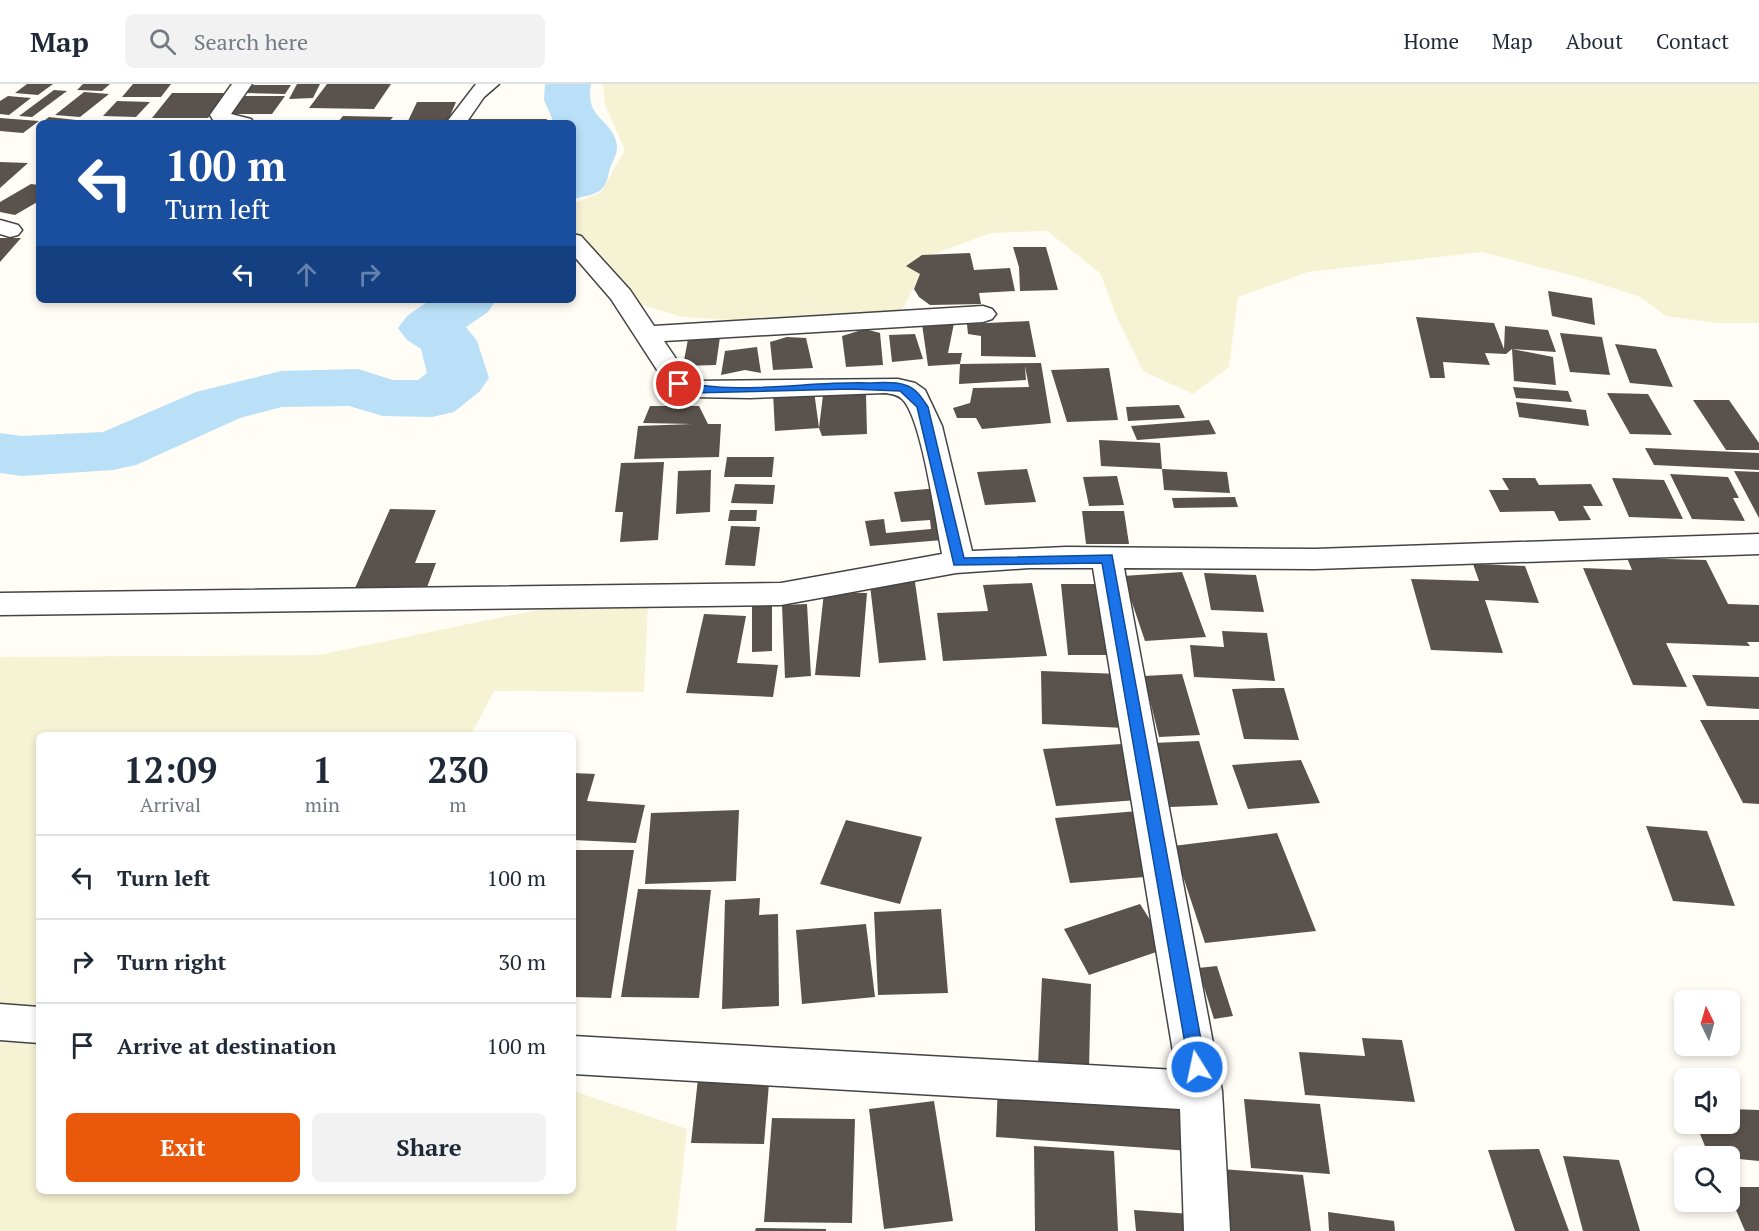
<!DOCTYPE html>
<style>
:root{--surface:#fff;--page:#f2f2f3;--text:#1f2937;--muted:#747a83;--line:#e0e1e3;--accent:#ea580c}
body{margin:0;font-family:"PT Serif",serif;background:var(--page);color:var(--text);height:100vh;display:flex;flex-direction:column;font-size:22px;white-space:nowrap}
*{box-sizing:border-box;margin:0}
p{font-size:20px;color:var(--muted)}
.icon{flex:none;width:33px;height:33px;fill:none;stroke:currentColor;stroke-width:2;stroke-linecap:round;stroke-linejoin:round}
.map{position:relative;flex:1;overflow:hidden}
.side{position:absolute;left:36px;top:648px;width:540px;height:462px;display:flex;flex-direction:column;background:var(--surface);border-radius:9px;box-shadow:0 3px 9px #0003}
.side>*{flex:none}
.banner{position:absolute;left:36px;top:36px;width:540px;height:183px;border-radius:9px;box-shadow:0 3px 9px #0003;background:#1a4fa0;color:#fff;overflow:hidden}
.needle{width:39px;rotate:355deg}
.fabs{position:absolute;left:1674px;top:906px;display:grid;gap:12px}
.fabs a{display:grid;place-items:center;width:66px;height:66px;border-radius:9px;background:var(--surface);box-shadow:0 3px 9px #0003;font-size:30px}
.pin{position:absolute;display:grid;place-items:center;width:51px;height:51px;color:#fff;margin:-26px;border:3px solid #fff;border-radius:50%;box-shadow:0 2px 6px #0007}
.me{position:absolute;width:66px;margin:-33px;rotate:350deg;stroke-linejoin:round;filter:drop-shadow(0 0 4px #0008)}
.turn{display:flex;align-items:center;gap:21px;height:126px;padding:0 30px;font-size:27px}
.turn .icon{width:78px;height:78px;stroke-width:2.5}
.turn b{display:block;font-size:42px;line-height:51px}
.lanes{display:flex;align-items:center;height:57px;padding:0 30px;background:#0003;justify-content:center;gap:30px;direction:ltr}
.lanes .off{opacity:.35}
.eta{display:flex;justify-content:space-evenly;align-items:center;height:102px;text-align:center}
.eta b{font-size:36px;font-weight:700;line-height:42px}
.cta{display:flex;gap:12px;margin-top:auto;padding:12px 30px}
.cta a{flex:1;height:69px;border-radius:9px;background:var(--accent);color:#fff;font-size:24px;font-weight:700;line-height:69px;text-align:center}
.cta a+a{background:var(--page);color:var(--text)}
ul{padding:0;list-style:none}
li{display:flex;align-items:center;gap:18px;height:84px;padding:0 30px;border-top:2px solid var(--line)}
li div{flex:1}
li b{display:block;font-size:22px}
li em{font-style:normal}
header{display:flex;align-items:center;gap:36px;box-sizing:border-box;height:84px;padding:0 30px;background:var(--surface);border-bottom:2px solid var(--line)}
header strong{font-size:28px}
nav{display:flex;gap:33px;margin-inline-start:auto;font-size:21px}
.search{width:420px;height:54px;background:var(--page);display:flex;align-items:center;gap:15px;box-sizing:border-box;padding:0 21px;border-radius:9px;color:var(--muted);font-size:22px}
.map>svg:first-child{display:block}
</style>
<header>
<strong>Map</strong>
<div class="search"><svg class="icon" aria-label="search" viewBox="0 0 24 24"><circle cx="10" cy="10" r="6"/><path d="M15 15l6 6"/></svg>Search here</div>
<nav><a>Home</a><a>Map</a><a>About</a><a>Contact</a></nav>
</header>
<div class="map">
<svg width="1759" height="1147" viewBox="0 0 1759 1147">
<rect width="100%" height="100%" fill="#fffdf5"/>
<path fill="#f6f3d4" d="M603 0H1759V239H1716L1666 232 1640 213 1585 195 1482 168 1308 188 1238 213 1229 283 1193 310 1143 287 1118 236 1100 189 1047 147 991 149 931 171 902 226 764 238 683 233 624 216 605 174 573 154V120L601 108 625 66 605 21Z
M648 518 644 608 494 607 471 651H39V1107H573V1007L687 1045 676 1147H0V573L319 571 556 522Z"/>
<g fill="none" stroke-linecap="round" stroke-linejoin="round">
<path fill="#b9e0f7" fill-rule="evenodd" d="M545 0H591C585 35 609 33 616 57 620 70 611 77 609 88 605 111 594 110 573 115V39H554L544 16Z
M430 216H496L488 228 466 243 477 257 489 294 480 307 454 328 432 333 383 332 349 322 282 323 240 334 136 381 113 386 22 392 0 389V349L22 352 103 348 196 308 281 287 358 285 393 296H418L427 289 421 265 407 256 398 244 407 232Z"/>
</g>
<path fill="#5a524d" d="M27 0H53L38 11 15 9Z
M83 0H110L102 7 77 6Z
M133 0H171L161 13H122Z
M297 0H320L313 14 289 15Z
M327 0H391L374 25 309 24Z
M253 1H291L285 10 246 9Z
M54 6 67 7 32 33 19 32Z
M84 8 109 10 80 33 55 31Z
M172 9H226L208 34H152Z
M8 12 31 14 9 31 0 30V17Z
M245 12H285L272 30H231Z
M117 17 150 18 136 33 103 32Z
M417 18H456L447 39H407Z
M343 32 393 33 388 39H337Z
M49 33 76 36 72 39H41Z
M0 34 39 37 23 49 0 47Z
M466 35H547L546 39H464Z
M0 78 28 79 0 104Z
M31 100 39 101V117L15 131 0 128V118Z
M0 154H21L0 178Z
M1013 163H1046L1058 206 1020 207 1019 183Z
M970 169 974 186 1010 184 1015 207 979 209 981 220 930 221 919 213 914 205 920 190 906 182 922 171Z
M1548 207 1592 214 1595 241 1552 232Z
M1416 233 1494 239 1504 265 1505 242 1548 246 1556 268 1512 265 1553 273 1556 301 1514 297 1512 265 1506 270 1485 269 1490 281 1443 278 1445 294H1430Z
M1029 237 1036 273 981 272V252L968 250 967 240Z
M954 239 948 269H962L960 280 928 282 922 240Z
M865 245 880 249 883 281 846 283 842 252Z
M1560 249 1602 253 1610 291 1570 288Z
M915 250 923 275 892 278 889 251Z
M720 253 716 281 683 282 688 255Z
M787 253 806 254 813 284 773 286 770 258Z
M1615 260 1656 265 1673 303 1630 299Z
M757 263 761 289 745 286 721 291 725 267Z
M1041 279 1051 339 982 345 976 334H957L953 324 970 319 973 304 1029 303 1025 282 1026 296 959 300 960 280Z
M1109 284 1118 336 1067 338 1051 286Z
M1513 303 1568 307 1572 318 1516 314Z
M814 307 819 344 775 347 773 309Z
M1607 309 1648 310 1672 351 1630 350Z
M866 310 867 350 822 352 819 344 823 311Z
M1693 316H1729L1759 359V366H1726Z
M1516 318 1586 326 1589 342 1519 333Z
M1179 321 1185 334 1128 337 1126 323Z
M650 322H699L708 340H721L719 373 634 375 638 342 692 340 643 339Z
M1209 336 1216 350 1137 356 1131 342Z
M1099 356 1160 359 1162 385 1227 388 1230 409 1164 406 1162 385 1101 382Z
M1645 364 1759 369V386L1654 381Z
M727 373H774L772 393H724Z
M664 378 658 456 620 458 623 428H615L621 379Z
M1027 385 1036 418 985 421 977 388Z
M711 386 710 428 676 430 678 387Z
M1734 387 1759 388V434Z
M1670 390 1728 393 1739 414H1733L1745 437 1692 435Z
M1117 392 1124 421 1089 422 1083 393Z
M1502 394H1535L1539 401 1591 400 1603 422H1583L1591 436 1559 437 1554 427 1500 428 1489 406H1509Z
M1612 394 1664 396 1683 435 1629 433Z
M735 400 775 401 773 420 731 419Z
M938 404 943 456 870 462 865 437 884 435 886 449 931 445 930 436 901 438 894 408Z
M1235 413 1238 423 1174 424 1172 414Z
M390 425 436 426 415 479H436L426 506 355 504Z
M730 426H757L756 437H728Z
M1082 427H1124L1129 460H1086Z
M731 442 760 443 755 482 725 481Z
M1627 474 1706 476 1728 520 1759 521V558H1747L1750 562 1666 559 1687 603 1633 601 1583 484 1632 486Z
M1473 480 1525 482 1539 519 1485 516 1503 569 1431 566 1411 495 1479 497Z
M1182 488 1206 553 1145 557 1123 492Z
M1204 489 1256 491 1264 528 1211 526Z
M915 498 926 576 879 579 870 501Z
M1032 499 1047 572 943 577 937 529 988 527 983 501Z
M1061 500H1100L1109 571H1068Z
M824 508 867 509 860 593 815 591Z
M807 520 811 592 785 594 782 521Z
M772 521V567L752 568V522Z
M704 530 746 532 737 579 778 581 773 613 686 609Z
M1222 547 1267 549 1275 597 1194 593 1190 561 1224 563Z
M1041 587 1120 590 1125 644 1042 640Z
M1182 590 1200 651 1159 653 1144 592Z
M1692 591 1759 593V625L1707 622Z
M1261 604H1284L1299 656 1244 655 1232 605Z
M1700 636H1759V720L1743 719Z
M1199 657 1218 721 1170 723 1153 659Z
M1122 660 1138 716 1056 722 1043 665Z
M1301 676 1320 719 1248 725 1232 681Z
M573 689 595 690 587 717 645 721 636 759 573 756Z
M739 726 736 797 645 800 651 729Z
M1138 727 1157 792 1070 799 1055 734Z
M846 736 922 753 900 820 820 800Z
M1646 742 1707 747 1735 822 1673 817Z
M1277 749 1316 847 1205 859 1173 762Z
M573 766H634L611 914 573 913Z
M638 805 711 806 699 914 621 913Z
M760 814 759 831 778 830 779 922 722 925 725 816Z
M1140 820 1168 864 1089 891 1064 845Z
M941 825 948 909 878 911 874 828Z
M866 840 875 913 802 920 796 846Z
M1217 882 1233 932 1214 935 1198 884Z
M1042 894 1091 900 1089 986 1038 981Z
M1362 954 1402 956 1415 1018 1305 1011 1299 968 1365 972Z
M699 985 770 987 764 1060 691 1059Z
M998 999 1186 1012 1190 1067 996 1053Z
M1244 1015 1320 1020 1330 1090 1251 1084Z
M934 1017 953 1137 884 1145 869 1025Z
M1730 1025 1759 1026V1077L1709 1072 1696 1040H1730Z
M772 1034 855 1035 852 1139 764 1138Z
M1034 1062 1114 1067 1118 1147H1035Z
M1539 1065 1569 1147H1515L1488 1066Z
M1563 1072 1619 1076 1640 1147H1583Z
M1221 1085 1303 1091 1311 1147H1227Z
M1730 1103H1759V1147H1745L1730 1112Z
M1134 1126 1191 1130 1192 1147H1136Z
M1328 1128 1394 1137 1395 1147H1329Z
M756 1144 826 1145V1147H755Z"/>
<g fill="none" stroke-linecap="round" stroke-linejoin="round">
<g stroke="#444" stroke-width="3">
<path id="minor" d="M232 0H252L231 30 251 35 254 39H215L210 31Z
M476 0H499L484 13 466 39H446Z
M0 136 18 141 22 146 18 151 10 153 0 150Z
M573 150 581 152 630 206 654 242 983 222 992 225 996 230 992 235 983 238 664 257 689 294 695 297 898 295 915 299 925 306 942 342 972 467 1066 463 1315 465 1759 450V470L1315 485 1124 484 1222 1007 1230 1147H1184L1180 1025 573 990V952L1176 986 1093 484H1029L956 489 781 521 0 531V509L781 499 942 470C936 440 922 333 902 315 897 310 891 310 885 309L750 314 691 313 670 306 611 215 573 171Z
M0 920 39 923V959L0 956Z"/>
</g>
<use href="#minor" fill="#fff" fill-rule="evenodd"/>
</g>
<path fill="#1a73e8" stroke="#114b97" stroke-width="1.5" d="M679 297C735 312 809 297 868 299 879 299 894 297 905 301 916 304 922 314 928 323L964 474 1112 471 1206 983 1203 989 1197 991 1191 989 1189 983 1102 479 954 481 917 323 900 307 850 305 691 309 675 302 673 300Z"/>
</svg>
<div class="fabs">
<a><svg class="needle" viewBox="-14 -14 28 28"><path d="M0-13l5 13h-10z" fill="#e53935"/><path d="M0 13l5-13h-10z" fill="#747a83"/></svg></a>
<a><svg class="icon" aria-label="sound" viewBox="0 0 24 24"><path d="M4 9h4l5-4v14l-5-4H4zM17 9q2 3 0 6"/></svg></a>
<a><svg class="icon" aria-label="search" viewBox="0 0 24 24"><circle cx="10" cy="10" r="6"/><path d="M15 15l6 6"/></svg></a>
</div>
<div class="pin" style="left:679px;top:300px;background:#d93025"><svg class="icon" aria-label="arrive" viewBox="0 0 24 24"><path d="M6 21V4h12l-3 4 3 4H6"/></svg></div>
<svg class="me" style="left:1197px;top:983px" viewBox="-20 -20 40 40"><circle r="17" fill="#1a73e8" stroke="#fff" stroke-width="3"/><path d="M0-11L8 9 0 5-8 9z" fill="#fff"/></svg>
<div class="banner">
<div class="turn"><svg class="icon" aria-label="left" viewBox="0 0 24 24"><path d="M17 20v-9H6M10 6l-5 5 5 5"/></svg><div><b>100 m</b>Turn left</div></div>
<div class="lanes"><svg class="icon" aria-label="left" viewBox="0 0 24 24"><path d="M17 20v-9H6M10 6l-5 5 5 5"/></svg><svg class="icon off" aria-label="ahead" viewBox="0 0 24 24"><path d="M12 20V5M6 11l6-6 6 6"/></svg><svg class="icon off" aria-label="right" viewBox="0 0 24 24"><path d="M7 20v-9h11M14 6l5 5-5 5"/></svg></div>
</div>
<section class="side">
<div class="eta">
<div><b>12:09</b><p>Arrival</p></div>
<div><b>1</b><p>min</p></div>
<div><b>230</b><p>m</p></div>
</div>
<ul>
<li><svg class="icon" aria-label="left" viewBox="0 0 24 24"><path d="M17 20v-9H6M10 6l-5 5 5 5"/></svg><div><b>Turn left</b></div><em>100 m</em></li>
<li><svg class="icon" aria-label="right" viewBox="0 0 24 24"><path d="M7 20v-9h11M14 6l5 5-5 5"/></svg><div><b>Turn right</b></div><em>30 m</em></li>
<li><svg class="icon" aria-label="arrive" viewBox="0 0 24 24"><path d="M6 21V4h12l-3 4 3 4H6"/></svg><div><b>Arrive at destination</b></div><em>100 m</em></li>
</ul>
<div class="cta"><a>Exit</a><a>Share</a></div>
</section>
</div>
